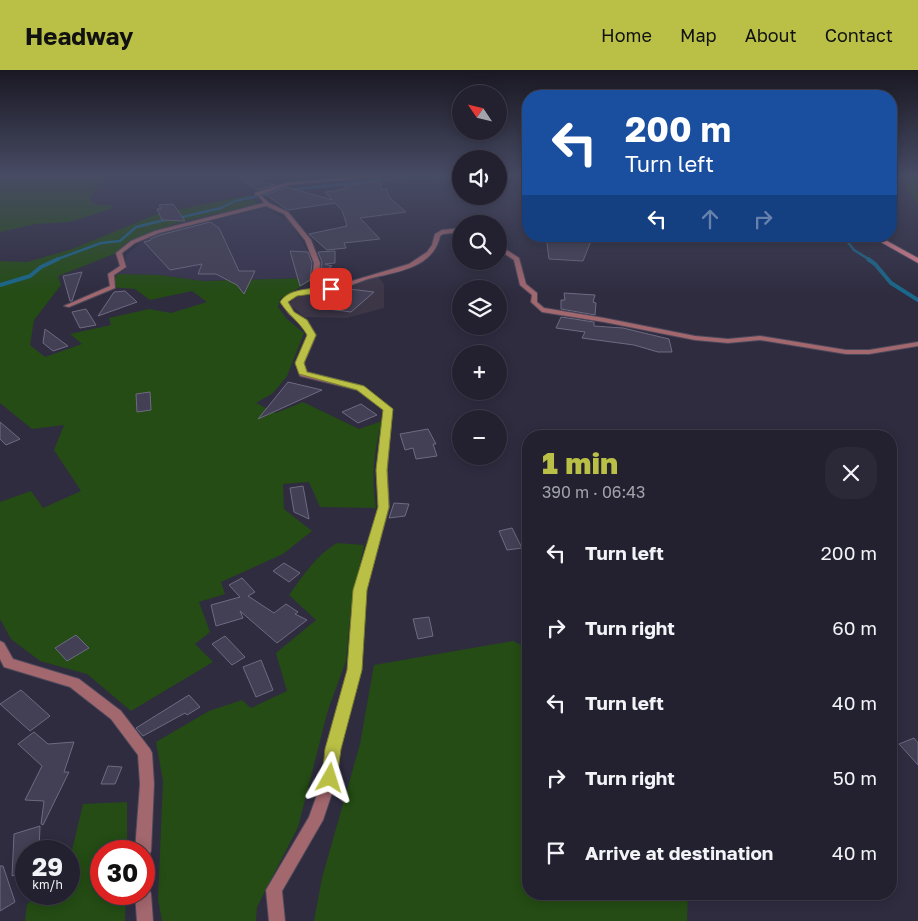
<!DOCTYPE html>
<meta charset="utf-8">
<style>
:root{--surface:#232130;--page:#2b2938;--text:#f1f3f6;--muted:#a3a3ab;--line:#403e4c;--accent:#bac045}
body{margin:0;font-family:"Golos Text",sans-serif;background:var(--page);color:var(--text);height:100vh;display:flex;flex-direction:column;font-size:19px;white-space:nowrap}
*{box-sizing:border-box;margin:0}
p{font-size:16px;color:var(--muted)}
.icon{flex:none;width:28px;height:28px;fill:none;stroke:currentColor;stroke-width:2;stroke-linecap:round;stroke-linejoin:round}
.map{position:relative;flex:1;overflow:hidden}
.sheet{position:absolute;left:522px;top:360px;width:375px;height:470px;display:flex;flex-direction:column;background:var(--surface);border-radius:20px;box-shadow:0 2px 12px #0003,0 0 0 1px var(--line)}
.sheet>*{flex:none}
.hud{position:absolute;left:522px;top:20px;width:375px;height:152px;border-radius:20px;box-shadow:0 2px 12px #0003,0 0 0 1px var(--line);background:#1a4fa0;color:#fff;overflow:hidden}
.needle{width:32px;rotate:305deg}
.buttons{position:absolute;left:452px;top:15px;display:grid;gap:10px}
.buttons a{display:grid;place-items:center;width:55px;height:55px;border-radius:50%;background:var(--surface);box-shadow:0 2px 12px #0003,0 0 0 1px var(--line);font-size:25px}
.speed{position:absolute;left:15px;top:770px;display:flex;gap:10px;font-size:25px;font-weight:700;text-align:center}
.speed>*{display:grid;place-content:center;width:65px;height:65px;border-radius:50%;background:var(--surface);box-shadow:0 2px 12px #0003,0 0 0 1px var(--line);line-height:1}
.speed small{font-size:12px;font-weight:400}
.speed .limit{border:8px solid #d22;background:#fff;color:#111}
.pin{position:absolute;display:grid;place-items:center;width:42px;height:42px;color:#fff;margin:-21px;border-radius:10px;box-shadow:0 2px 8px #0006}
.me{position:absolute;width:55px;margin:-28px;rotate:6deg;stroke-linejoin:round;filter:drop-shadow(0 0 4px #0008)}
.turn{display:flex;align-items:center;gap:18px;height:105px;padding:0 20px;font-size:22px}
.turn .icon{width:65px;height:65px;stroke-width:2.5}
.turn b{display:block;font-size:35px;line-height:42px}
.lanes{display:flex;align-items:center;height:48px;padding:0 20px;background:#0003;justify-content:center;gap:25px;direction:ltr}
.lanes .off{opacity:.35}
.round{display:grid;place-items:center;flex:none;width:52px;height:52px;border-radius:20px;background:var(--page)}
.head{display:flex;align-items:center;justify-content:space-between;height:85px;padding:0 20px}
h1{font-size:30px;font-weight:800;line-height:38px;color:var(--accent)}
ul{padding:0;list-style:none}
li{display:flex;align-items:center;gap:15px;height:75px;padding:0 20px}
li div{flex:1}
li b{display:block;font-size:19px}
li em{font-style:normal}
header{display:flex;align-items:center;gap:30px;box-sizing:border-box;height:70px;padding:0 25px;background:var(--accent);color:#111}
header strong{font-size:24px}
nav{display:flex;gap:28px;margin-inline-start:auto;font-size:18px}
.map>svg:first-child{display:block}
</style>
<header>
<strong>Headway</strong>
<nav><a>Home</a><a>Map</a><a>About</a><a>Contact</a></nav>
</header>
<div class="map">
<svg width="918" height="851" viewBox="0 0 918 851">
<rect width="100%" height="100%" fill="#2f2c40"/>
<path fill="#3c3647" d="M372 208H379L384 214V238L347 248 304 247 289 234 294 228 305 224 339 219Z"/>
<path fill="#38344e" d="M264 138 290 151 309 184 305 208 203 211 159 205 118 204 126 199V185L149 166Z"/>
<path fill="#244c14" d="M0 105H113L96 118 90 131 98 135H111V139L69 152 36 154 0 162Z
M897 105H918V135L899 107Z
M248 125 258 134 177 153 129 171 114 184 58 206 61 215 34 250 30 275 45 287 82 274 70 264 111 255 109 248 149 239 171 243 207 232 192 221 150 230 135 219 109 217 118 204 159 205 203 211 311 208 312 210 280 229 278 237 287 249 304 263 287 306 273 323 256 333 276 343 303 332 359 359 382 351C374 380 371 408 376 438L320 437 309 412 283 414 284 439 312 461 283 484 221 512 225 524 199 532 210 562 195 574 213 592 131 641 87 604 40 591 11 569 0 549V432L31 421 43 438 81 421 54 380 64 355 32 359 0 333V191L27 192 48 186 72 179 157 144Z
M337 473 364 475 351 537 346 591 328 640 298 757 257 837 256 851H162L158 829 163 711 156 672 209 641 242 630 251 638 287 621 276 583 316 550 289 525C303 506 316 485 337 473Z
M513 571 529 579V824H688L687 851H314L322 808 360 674 374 595Z
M127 732V781H101V824H126L125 851H25L27 834 41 824H69V793L83 734Z"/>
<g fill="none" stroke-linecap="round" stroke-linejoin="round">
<path stroke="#19688b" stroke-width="2.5" d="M499 107 529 106
M288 120 412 107 461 108
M178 148 221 138 235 131 277 122
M843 166 854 180 870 190
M55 190 101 173 120 171 136 157 169 149"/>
<path stroke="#19688b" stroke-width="4" d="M868 189 875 194 891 213 918 230
M0 215 30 206 41 197 58 189"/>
</g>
<path fill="#434055" stroke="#6d6a82" d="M240 105 275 115 258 120 239 108Z
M372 112 381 113V120L387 119 389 127 406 142 360 148 380 169 344 173 346 178 327 180 309 164 347 156 342 140 335 133 288 140 266 125 286 117 332 130 325 122 347 119 344 116Z
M173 134 185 151 162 150 157 139H161L159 135Z
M210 152 219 158 239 201H255L244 224 237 215 216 204H198L202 194 170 200 144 172 151 170 150 169 160 165Z
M546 166H593L583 191 549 189Z
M290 181 308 182 312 193 310 210 300 216Z
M335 181V193L325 194 332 196 321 203 322 192 318 182Z
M82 202 72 231H70L63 206Z
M349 219 374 222 351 242 321 238 339 221Z
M125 221 137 232 98 246 114 222Z
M564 223 595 225 593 232 596 233 595 245 561 239V230H565Z
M86 239 96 255 80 258 72 242Z
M561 247 594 252V256L623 258 669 269 672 282H658L634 275 582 268 585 262 556 258Z
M45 259 68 276 53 281 43 273Z
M288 312 322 320 258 349Z
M150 322 151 340 137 342 136 324Z
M361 334 377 345 358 353 342 342Z
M0 352 20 369 6 375 0 369Z
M428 359 436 374H433L437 386 416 389 413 378 405 380 400 364Z
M303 416 309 449 294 442 290 418Z
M394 433 409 434 405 446 389 448Z
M512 458 522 478 507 480 499 461Z
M284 493 300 503 289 512 273 501Z
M242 508 255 522 248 526 274 543 286 534 298 542 295 544 307 550 277 573 240 541 243 548 216 556 211 535 240 527 229 515Z
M429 547 433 566 418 569 413 549Z
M76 565 89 578 67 591 55 578Z
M225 566 245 587 232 595 212 574Z
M261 590 273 620 256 627 243 597Z
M21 620 50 646 30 661 0 634Z
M189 625 200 637 187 645 185 643 143 666 136 658Z
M34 662 48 674 74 672 64 702H69L43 755 41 754 44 731 25 730 42 696 18 674Z
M914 668 918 673V695L899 674Z
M108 696 122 697 115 714H101Z
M40 756 39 781H26V801L12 806 14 764Z
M0 796H3L15 832 0 841Z"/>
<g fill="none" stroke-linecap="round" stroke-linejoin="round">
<g stroke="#4b485b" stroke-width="2">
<path id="minor" d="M379 105H394L287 115 260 125 269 133 288 142 311 170 320 193 318 218 335 216 409 194 427 182 432 175 435 164 442 160 461 158V162L443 164 440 166C433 199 395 202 368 209 356 213 344 219 331 221 316 224 298 219 288 232L294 242 307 250 316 265 304 293 307 302 363 316 392 339 387 400 389 437 366 520 360 600 340 679 337 708 323 750 282 821 285 851H269L266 820 309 747 323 708 326 679 348 600 354 520 379 437 377 400 384 340 357 320 300 306 296 293 308 265 301 253 289 244 281 232 291 223 311 219 314 193 305 170 284 144 266 136 159 163 135 173 122 183 126 197 114 205 115 218 69 237 64 236 110 216 108 204 120 196 116 183 131 171 155 161 264 133 258 125H255V123L286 113Z
M499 175 519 188 526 214 537 223V232L544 238 604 248 695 266 728 269 760 266 846 280H869L918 272V276L869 284H846L760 270 728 273 695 270 604 252 542 242 531 232 532 225 520 215 514 190 499 180Z
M0 571 4 573 13 589 79 609 121 641 150 679 152 683 154 714 151 781 149 786 144 788V781H135L140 714 138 685 111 649 70 617 4 597 0 589Z
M144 816 149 818 151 824 153 851H137L135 824H144Z"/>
</g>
<g stroke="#4b485b" stroke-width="2">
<path id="secondary" d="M870 166H878L918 188V193Z"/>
</g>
<use href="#minor" fill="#a3676e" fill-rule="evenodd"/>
<use href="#secondary" fill="#e58490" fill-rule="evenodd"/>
</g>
<linearGradient id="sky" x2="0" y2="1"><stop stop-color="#1a1823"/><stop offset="0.47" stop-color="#474b64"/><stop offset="1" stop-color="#474b64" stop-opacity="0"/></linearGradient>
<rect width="918" height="224" fill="url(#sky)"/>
<path fill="#bac045" stroke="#797d2d" d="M331 217 335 219 334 221 297 226 288 232 294 242 307 250 316 265 304 293 307 302 364 316 393 339 387 400 389 437 367 520 362 600 341 679 336 714 330 716 324 714 322 708 325 679 347 600 353 520 378 437 376 400 383 340 357 320 299 304 295 293 307 265C300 252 288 245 280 232 289 217 315 219 331 217Z"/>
</svg>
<div class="buttons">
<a><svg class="needle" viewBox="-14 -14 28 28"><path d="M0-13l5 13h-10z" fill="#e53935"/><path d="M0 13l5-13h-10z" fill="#a3a3ab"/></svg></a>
<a><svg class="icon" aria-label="sound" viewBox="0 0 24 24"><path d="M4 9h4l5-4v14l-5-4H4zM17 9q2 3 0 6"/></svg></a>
<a><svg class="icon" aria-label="search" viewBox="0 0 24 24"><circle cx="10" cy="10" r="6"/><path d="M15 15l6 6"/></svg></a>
<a><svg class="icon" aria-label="layers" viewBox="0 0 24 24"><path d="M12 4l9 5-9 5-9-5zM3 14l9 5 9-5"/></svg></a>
<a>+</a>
<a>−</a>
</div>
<div class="speed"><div>29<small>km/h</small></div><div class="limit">30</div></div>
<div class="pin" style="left:331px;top:219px;background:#d93025"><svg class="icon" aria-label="arrive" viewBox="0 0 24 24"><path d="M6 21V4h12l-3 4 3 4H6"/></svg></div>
<svg class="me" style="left:330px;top:708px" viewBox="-20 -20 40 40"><path d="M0-17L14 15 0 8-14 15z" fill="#bac045" stroke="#fff" stroke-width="4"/></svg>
<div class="hud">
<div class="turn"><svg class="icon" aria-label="left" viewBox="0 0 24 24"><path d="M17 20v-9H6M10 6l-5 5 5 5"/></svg><div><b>200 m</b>Turn left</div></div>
<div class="lanes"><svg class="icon" aria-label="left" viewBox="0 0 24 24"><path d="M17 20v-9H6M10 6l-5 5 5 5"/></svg><svg class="icon off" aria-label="ahead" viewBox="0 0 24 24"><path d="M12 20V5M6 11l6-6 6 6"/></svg><svg class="icon off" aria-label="right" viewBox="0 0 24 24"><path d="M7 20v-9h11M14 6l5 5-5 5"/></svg></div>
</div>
<section class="sheet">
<div class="head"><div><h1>1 min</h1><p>390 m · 06:43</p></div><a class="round"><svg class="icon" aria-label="close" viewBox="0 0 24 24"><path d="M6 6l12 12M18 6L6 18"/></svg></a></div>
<ul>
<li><svg class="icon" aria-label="left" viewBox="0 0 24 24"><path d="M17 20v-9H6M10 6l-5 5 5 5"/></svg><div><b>Turn left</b></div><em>200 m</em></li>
<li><svg class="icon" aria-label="right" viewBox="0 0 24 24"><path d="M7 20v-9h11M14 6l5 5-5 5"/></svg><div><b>Turn right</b></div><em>60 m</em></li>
<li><svg class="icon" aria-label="left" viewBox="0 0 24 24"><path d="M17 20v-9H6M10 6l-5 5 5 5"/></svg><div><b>Turn left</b></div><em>40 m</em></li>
<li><svg class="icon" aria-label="right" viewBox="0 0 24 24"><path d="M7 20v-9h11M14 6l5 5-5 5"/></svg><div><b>Turn right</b></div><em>50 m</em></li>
<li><svg class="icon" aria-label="arrive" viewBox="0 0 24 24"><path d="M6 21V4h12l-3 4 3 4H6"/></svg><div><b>Arrive at destination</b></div><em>40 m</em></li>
</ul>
</section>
</div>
